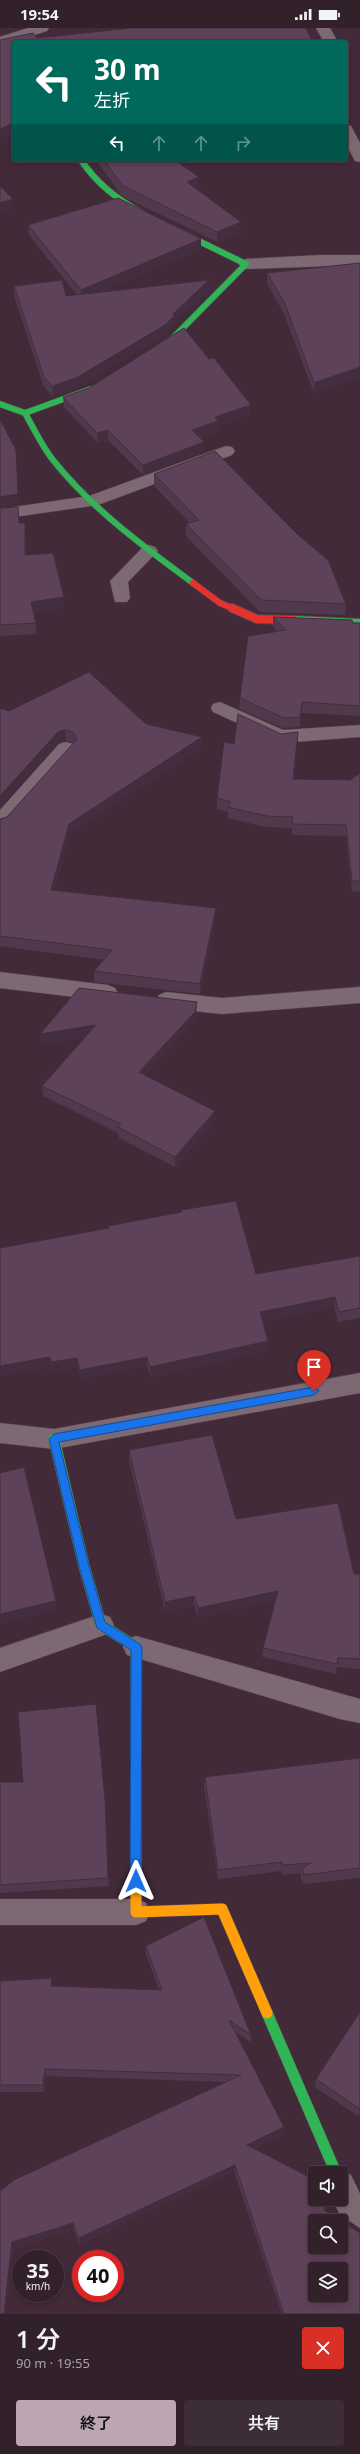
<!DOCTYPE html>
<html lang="ja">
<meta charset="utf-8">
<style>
:root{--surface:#32202b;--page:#3d2d37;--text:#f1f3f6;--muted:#a8a3a9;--line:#4d3e47;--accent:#bda5b2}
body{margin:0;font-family:"Noto Sans","Noto Sans JP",sans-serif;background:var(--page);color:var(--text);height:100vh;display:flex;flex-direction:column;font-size:15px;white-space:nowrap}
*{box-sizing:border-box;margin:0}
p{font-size:13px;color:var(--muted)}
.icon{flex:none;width:22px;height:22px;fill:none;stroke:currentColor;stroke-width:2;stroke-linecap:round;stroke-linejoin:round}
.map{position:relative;height:2286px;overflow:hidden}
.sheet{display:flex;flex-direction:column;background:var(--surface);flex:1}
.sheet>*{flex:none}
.top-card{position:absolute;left:12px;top:12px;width:336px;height:122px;border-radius:4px;box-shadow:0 2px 6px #0003,0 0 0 1px var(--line);background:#00695c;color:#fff;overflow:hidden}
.buttons{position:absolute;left:308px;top:2138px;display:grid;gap:8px}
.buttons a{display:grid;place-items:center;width:40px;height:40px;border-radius:4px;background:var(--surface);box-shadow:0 2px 6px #0003,0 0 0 1px var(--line);font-size:20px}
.speed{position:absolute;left:12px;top:2222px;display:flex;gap:8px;font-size:20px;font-weight:700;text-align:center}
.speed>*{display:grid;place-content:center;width:52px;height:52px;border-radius:50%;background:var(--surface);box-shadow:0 2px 6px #0003,0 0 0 1px var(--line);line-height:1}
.speed small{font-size:10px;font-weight:400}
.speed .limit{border:6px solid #d22;background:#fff;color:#111}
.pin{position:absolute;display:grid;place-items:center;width:34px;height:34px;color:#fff;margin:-41px -17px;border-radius:50% 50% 50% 0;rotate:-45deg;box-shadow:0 0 4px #0007}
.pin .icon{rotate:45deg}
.me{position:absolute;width:44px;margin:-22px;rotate:0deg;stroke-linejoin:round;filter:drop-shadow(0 0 3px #0008)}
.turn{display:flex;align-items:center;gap:14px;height:84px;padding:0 16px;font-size:18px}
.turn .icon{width:52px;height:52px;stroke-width:2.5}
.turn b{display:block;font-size:28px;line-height:34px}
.lanes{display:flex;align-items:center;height:38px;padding:0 16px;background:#0003;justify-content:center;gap:20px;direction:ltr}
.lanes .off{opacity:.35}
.round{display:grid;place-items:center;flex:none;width:42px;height:42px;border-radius:4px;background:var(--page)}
.summary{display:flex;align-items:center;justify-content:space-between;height:68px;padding:0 16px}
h1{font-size:24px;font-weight:600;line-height:30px}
.button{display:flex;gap:8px;margin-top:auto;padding:8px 16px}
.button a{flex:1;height:46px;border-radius:4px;background:var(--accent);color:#111;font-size:16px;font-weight:600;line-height:46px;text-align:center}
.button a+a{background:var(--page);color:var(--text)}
.status{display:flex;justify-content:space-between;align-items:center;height:28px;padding:0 20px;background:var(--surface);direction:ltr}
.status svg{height:11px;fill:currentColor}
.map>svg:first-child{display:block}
</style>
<div class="status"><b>19:54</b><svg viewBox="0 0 49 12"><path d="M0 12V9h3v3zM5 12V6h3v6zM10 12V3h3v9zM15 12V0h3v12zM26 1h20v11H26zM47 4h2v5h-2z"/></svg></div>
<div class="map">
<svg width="360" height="2286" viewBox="0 0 360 2286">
<rect width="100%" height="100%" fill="#422a39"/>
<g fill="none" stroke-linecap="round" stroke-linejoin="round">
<g stroke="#5a4652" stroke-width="1">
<path id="lane" d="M149 517 155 519 158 523 128 554 130 570 127 574H115L110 553 143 519Z"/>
</g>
<g stroke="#5a4652" stroke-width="1">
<path id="street" d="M28 0H49L47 3 0 18V9Z
M316 0H330L338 14H324Z
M346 97 351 98 360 115V134L355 133 346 116Z
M321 227H360V237L246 241 238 236 246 231Z
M226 418 232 419 235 423 232 427 98 477 0 491V481L89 468Z
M220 674 283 702 360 697V709L281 715 213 684 211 680 213 676Z
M66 714 73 716 76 721 73 726 7 799 0 801V782L59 716Z
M0 944 108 957 115 960 118 965 115 970 108 973 0 960Z
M360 959V975L222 986 166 980 159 977 156 972 159 967 166 964 222 970Z
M360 1345V1365L54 1421 0 1415V1395L54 1401Z
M101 1586 110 1589 114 1597 110 1605 0 1644V1620Z
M136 1608 360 1671V1695L340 1691 127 1627 123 1619 127 1611Z
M0 1871H136L146 1875 150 1884 146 1893 136 1897H0Z
M341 2142 351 2147 360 2166V2200L340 2187 332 2171H341V2145H335Z"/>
</g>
<g stroke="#5a4652" stroke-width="7">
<path id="fast-far2" d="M81 132C97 156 117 171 142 185
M158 320 172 311 246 236 174 201
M0 376 25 385 91 361
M25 385C34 401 42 418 53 432 92 481 143 518 193 555"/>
</g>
<g stroke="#5a4652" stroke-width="10">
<path id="fast-far1" d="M294 592 360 595"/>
</g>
<g stroke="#5a4652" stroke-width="12">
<path id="fast" d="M54 1411 84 1538 101 1597 136 1619V1829
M267 1985 336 2145"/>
</g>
<g stroke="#5a4652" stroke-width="12">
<path id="slow" d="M136 1829V1884L222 1881 267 1985"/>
</g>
<g stroke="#5a4652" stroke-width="7">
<path id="jam-far1" d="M193 555 220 575 234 581"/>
</g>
<g stroke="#5a4652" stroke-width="10">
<path id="jam" d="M232 580 257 591 294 592"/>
</g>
<use href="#lane" fill="#7d6974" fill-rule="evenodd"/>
<use href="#street" fill="#7d6974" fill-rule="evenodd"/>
<use href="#fast-far2" stroke="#30b455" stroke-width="6"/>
<use href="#fast-far1" stroke="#30b455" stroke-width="8"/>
<use href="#fast" stroke="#30b455" stroke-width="11"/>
<use href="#slow" stroke="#ff9f0a" stroke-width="11"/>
<use href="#jam-far1" stroke="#e5322d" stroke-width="6"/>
<use href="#jam" stroke="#e5322d" stroke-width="8"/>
</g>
<path fill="#51394d" d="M96 132H175L199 160 196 161 241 194V204L217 214 122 168Z
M28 197 201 211V221L100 264 209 262 174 294V297L165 307 76 360 53 368 44 359 14 268V258L66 268 77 267 29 207Z
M360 235V349L314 365 284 286 267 255V245Z
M63 369 250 387 218 398V403L199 410 204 424 143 447 108 412 98 415 64 379Z
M154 446 346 576 345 587 260 584 186 508V496L190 495 154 458Z
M0 480 19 495 25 506 26 527 64 569V580L33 584 36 595V606L0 608Z
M273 589 360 595V688L301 685 300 699 283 700 239 681 240 670 277 603 273 599Z
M9 683 146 696 201 720 69 806 54 863 216 891 200 966 94 954V943L104 932 0 918V791L7 789 74 715 66 713 59 715Z
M298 704 294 751 350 752 360 745V863L352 864 346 808 292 807V800L266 799 228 790V784L217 781V770L234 716 281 706Z
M196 985 194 994 145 1048 215 1083 214 1094 175 1139 119 1110 118 1105 43 1068 42 1058 85 1009 41 1017 40 1006Z
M181 1182 256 1246 360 1228V1290L338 1294 334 1279 263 1293 268 1323 151 1349 147 1338 81 1351 78 1339 52 1344 51 1339 0 1348 108 1200V1198L181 1184Z
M129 1422 236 1491 354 1546H360V1641L337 1639 336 1646 262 1629 263 1620 275 1573 198 1589 194 1577 165 1583 129 1432Z
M360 1730V1850L303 1856 301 1850V1845L282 1847 281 1843 218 1851 204 1759 205 1749Z
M0 1754 105 1771 109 1858 0 1865Z
M146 1918 251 2007V2014L235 2004 284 2099 283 2106 253 2121 315 2171H331L326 2183 360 2286H282L234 2143 80 2217 74 2202 14 2220 0 2163 226 2054 46 2048 44 2064H0V1953L53 1958 159 1962 146 1926Z
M360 1984V2085L358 2088 315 2059 316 2051Z"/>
<path fill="#422e3e" d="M14 95V106L0 111V101Z
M199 149V160L187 165V154Z
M13 171V182L0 186V175Z
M241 194V204L217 214V204Z
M201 211V221L82 272 81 262Z
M209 252V262L174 294V297L165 307 76 360 53 368 52 358 173 286Z
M360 339V349L314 365V355Z
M251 377 250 387 218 398V403L192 412V402L215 389Z
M108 402V412L98 415 97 405Z
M204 414V424L143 447V437Z
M16 422 18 477 0 480V469Z
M64 569V580L31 585V574Z
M302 674 301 685 300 699V689Z
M65 702 66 713 59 715 0 780V768L58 704Z
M298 704V715L293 762V751Z
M202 709 201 720 69 806 51 873V862L69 796Z
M216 880V891L200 966V956Z
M197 974 196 985 194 994 139 1055V1044Z
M96 997 97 1007 41 1017 40 1006Z
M215 1083 214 1094 175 1139V1129Z
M335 1269 334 1279 260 1293V1284Z
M268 1313V1323L151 1349 150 1339Z
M50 1329 51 1339 0 1348V1338Z
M147 1329V1338L81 1351 80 1342Z
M77 1330 78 1339 52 1344 51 1334Z
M278 1563 277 1573 198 1589V1580Z
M194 1568V1577L165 1583V1574Z
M56 1573V1582L0 1596V1586Z
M45 2041 46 2048 44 2064 43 2057Z
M360 2080V2085L358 2088 360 2081Z
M284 2099 283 2106 246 2124 247 2117Z
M235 2137 234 2143 80 2217 79 2210Z
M329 2171H331L323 2189 324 2182Z
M73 2195 74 2202 14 2220 6 2286H4L12 2214Z"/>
<path fill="#5e4259" stroke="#422e3e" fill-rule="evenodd" d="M131 0H306L313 14H14V95L0 101V12L33 5 37 10Z
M104 132H175L199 149 187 154 241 194 217 204 122 157Z
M0 158 13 171 0 175Z
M118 170 201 211 81 262 28 197Z
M360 235V339L314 355 285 276 267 245Z
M62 252 66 268 209 252 173 286 174 288 165 297 76 350 52 358 44 349 14 258Z
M184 300 209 331 214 330 251 377 215 389 218 393 192 402 204 414 143 437 108 402 97 405 63 369 89 360Z
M0 391 16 422 18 466 0 469Z
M215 423 297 506 328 532 346 576 261 572 186 496 199 492 154 446Z
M18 479 19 495H25V527L53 525 64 569 31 574 36 595 0 597V480Z
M273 589 352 592 353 595H360V678L302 674 300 689 284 690 240 670 248 608 286 602Z
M89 644 146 696 202 709 69 796 51 862 216 880 200 956 94 943 112 922 0 908V791L7 789 77 711 73 704 65 702 58 704 0 768V680L9 683Z
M238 686 281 706 298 704 293 751 350 752 360 745V853H352L346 797 292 796 293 789 267 788 228 779 231 774 217 770 224 714 234 716Z
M79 960 197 974 195 984 139 1044 215 1083 175 1129 118 1099 121 1096 42 1058 96 997 40 1006Z
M236 1173 256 1246 360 1228V1280L339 1284 335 1269 260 1284 268 1313 150 1339 147 1329 80 1342 77 1330 51 1334 50 1329 0 1338V1220L109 1200 108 1198 182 1184 181 1182Z
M212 1407 236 1491 338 1475 354 1546H360V1631L338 1630 337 1636 263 1620 278 1563 198 1580 194 1568 165 1574 129 1422Z
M24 1439 56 1573 0 1586V1445Z
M96 1676 105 1771 108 1850 0 1857V1754H23L18 1684Z
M360 1730V1840L304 1847 302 1840 311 1835 283 1837 282 1834 218 1842 205 1749Z
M204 1889 251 2007 229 1992 284 2099 247 2117 315 2152V2171H329L324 2182 360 2205V2286H284L235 2137 79 2210 73 2195 12 2214 4 2286H0V2163L14 2152 241 2047 45 2041 43 2057H0V1953L52 1950 51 1958 162 1962 146 1918ZM315 2193H341V2219H315ZM315 2241H341V2267H315Z
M360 1984V2081L316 2051Z"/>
<path fill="#1a73e8" stroke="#114b97" d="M314 1359 319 1363 314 1367 59 1414 89 1538 105 1594 140 1616 142 1619 141 1853 136 1858 130 1853 131 1622 97 1600 96 1597 79 1538 49 1411 54 1406Z"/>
</svg>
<div class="buttons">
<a><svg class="icon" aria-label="sound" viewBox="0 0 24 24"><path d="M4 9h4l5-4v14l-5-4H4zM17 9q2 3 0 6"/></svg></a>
<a><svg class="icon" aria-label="search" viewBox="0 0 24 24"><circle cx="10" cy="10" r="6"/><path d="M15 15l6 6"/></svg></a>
<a><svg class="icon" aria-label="layers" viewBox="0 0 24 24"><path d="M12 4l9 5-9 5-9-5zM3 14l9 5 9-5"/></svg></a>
</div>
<div class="speed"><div>35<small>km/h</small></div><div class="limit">40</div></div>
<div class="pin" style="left:314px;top:1363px;background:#d93025"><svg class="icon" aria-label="arrive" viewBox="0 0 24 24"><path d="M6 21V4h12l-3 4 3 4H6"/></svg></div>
<svg class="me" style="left:136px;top:1853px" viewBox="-20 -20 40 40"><path d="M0-17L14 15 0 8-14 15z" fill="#1a73e8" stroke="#fff" stroke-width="4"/></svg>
<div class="top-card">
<div class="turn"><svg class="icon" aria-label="left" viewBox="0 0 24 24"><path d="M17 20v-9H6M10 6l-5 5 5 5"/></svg><div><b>30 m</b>左折</div></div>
<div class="lanes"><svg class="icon" aria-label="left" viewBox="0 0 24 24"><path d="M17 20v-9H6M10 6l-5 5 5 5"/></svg><svg class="icon off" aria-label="ahead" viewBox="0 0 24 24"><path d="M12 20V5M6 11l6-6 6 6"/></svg><svg class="icon off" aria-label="ahead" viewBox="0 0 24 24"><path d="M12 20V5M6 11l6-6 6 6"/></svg><svg class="icon off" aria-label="right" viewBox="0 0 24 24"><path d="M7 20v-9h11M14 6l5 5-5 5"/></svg></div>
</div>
</div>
<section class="sheet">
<div class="summary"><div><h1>1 分</h1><p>90 m · 19:55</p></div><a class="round" style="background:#d93025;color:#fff"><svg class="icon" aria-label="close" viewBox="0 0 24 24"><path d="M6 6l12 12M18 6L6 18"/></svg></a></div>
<div class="button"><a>終了</a><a>共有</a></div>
</section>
